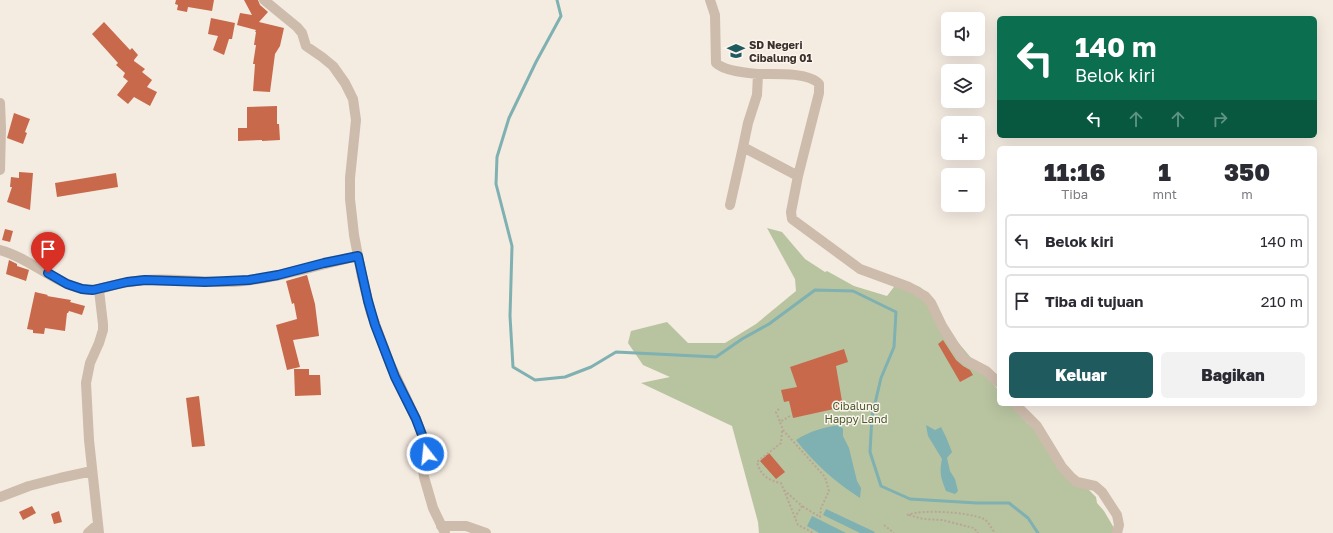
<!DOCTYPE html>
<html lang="id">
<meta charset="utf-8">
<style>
:root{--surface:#fff;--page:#f2f2f3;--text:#2b2b33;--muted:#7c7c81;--line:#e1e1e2;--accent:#1f5a5e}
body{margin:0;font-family:"Golos Text",sans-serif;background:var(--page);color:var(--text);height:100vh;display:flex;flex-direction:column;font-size:15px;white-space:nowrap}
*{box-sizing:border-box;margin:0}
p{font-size:13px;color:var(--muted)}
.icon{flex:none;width:22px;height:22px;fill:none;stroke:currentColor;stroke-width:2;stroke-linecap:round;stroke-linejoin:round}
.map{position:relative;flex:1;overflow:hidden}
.details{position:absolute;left:997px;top:146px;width:320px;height:260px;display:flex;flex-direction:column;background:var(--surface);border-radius:6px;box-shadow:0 4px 16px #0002}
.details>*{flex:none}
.top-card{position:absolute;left:997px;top:16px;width:320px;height:122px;border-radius:6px;box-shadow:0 4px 16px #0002;background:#0b6e4f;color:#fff;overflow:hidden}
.controls{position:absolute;left:941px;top:12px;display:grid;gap:8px}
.controls a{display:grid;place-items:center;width:44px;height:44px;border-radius:6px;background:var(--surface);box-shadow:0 4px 16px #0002;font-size:20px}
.pin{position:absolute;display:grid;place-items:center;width:34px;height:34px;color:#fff;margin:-41px -17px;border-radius:50% 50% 50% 0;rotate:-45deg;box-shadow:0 0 4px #0007}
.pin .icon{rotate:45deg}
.me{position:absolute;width:44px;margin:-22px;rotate:344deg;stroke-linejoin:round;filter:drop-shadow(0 0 3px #0008)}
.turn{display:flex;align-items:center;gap:14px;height:84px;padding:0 12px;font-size:18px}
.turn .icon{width:52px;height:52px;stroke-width:2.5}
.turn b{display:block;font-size:28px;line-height:34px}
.lanes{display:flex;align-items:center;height:38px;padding:0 12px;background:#0003;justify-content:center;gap:20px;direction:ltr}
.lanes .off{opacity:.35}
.eta{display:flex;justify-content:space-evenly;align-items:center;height:68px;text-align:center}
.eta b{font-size:24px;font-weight:800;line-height:28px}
.cta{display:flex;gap:8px;margin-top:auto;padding:8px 12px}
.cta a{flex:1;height:46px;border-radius:6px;background:var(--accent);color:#fff;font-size:16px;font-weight:800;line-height:46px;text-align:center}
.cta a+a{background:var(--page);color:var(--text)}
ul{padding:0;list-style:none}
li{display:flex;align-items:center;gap:12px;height:54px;margin:0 8px 6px;padding:0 4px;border:2px solid var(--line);border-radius:6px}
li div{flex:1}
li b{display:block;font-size:15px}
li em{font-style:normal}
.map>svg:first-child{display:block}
</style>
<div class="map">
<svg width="1333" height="533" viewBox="0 0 1333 533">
<rect width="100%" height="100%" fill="#f4ebe1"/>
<path fill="#b8c4a0" d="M767 228 782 232 805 259 825 272 827 271 854 286 887 296 900 279 920 287 932 298 951 334 999 391V404H1010L1028 424H1035L1064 465 1096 497 1097 503 1104 511 1117 533H759L758 522 732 426 641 383 670 377 643 365 628 343 631 331 667 322 688 343H725L756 324 796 291 795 279Z"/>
<path fill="#7fb0b2" d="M840 425 843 429V436L849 448 857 481 861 488 860 498C835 482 814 463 796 440 810 431 824 427 840 425Z
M926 425 935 430 941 427 946 437 952 452 947 458 950 471 955 479 958 491 955 494 946 491C941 478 939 473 942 459L928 436Z
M826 509 875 532 874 533H860L823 515Z
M812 516 846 533H819L807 526Z"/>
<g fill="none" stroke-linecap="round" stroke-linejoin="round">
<path stroke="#7fb0b2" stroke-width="3" d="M557 0 561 16 536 62 509 118 497 157 496 184 512 246 510 316 513 367 535 380 565 377 591 367 616 352 716 357 742 339 769 324 815 290 853 291 896 312 894 347 881 378 872 416 870 452 881 486 910 499 977 503H1009L1028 518 1038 533"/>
</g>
<path fill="#c8694b" d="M176 0H214L212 11 188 7 187 12 177 10 178 5 175 4Z
M244 0H258L260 5 268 12 259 22 284 28 280 46 275 54 270 92 253 91 255 64H253L256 45H254L256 32H255L256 30 237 25 240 13 252 15Z
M211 18 235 23 232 39H229L224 55 213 50 218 36 208 34Z
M104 22 130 50 132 48 138 55 134 60V61L145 69 142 72 152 80 147 87 157 92 150 106 134 97 128 104 117 95 128 81 123 77 125 73 116 65 118 63 92 34Z
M277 106V124H279L280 140 262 141V140L238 141V128H247V107Z
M14 113 30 119 25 132 27 133 23 144 7 138Z
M19 172 33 173 30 210 7 202 12 187H10L11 177 19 178Z
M116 173 118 187 57 197 55 183Z
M5 229 13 231 10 242 2 240Z
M9 260 17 264V266L29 270 26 281 6 274Z
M307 275 315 304 319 336 293 340 300 367 287 370 276 325 297 319 294 303 292 304 286 281Z
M35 292 48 295 47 296 71 300 70 302 85 306 82 315 69 311 68 313H67L65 331 45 328 44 334 33 333V330L27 329Z
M943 340 956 360 963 366 970 370 973 375 960 382 938 344Z
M844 349 848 362 836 366 843 407 793 418 789 401 784 402 781 390 797 387 790 367Z
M294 369H309V375H320L321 395 295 396Z
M199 396 205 446 192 447 186 398Z
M769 453 785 472 776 479 760 461Z
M32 506 36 513 23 520 19 512Z
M59 511 62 522 54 524 51 514Z"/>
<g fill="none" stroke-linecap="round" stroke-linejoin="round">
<path stroke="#b9a596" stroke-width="2" stroke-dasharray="2 2" stroke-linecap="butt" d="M779 409 776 412 780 422
M790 416 780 422 783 430 825 477 829 491 821 508 820 517 802 506
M782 431 781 443 757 462C760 474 768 481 781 483L798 525 814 533
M784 490 802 506 795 517
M907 515C923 509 968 512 984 519 988 521 992 529 995 533
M909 515 923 519 942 520 974 528 978 533
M884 525 894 533"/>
<path stroke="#cdbbac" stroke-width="10" d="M264 0 297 27 302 33 306 46 322 57 333 66 345 83 353 99 356 120 350 178V199L354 235 362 277 371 313 390 364 416 419 424 440 427 451 423 467 424 477 433 508 445 533
M710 0 715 15 716 63C724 71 747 73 758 74L757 95 748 123 743 147 798 176 791 212 792 219 860 269 909 287 925 296 931 303 942 326 961 356 967 361 986 371 999 383
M758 74C774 74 809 72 819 84V93L798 176
M0 103 1 128 0 170
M730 205 743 147
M0 250C30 258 52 282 82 289 95 292 105 287 118 284 127 282 136 281 145 280 174 278 204 283 233 282 276 279 317 265 358 256
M99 290 103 324V330L99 343 90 363 86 383 89 440 99 533
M1015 404 1037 426 1062 467 1071 477 1077 482 1095 486 1102 492 1117 515 1119 525 1117 533
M0 497 29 486 60 478 92 471
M441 526H466L486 533
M88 533 97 525"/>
</g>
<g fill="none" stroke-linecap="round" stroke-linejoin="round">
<g stroke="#114b97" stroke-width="10">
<path id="route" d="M48 273 67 284 82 289 93 290 127 282 145 280 205 282 249 280 278 275 324 263 358 256 368 301 375 325 395 377 416 419 424 440 427 454"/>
</g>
<use href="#route" stroke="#1a73e8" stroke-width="7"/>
</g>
<defs>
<g id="school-bare" transform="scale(1.38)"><path d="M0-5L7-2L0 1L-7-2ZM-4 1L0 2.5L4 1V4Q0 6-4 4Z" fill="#1f5a5e" stroke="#fbf5ee" stroke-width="2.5" paint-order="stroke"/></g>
</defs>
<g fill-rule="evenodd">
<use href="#school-bare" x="736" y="51"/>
</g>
<g text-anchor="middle" stroke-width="3" stroke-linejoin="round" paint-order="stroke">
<g font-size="11" font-weight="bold" fill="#3b302b" stroke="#fbf5ee" text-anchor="start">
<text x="749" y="49">SD Negeri<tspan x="749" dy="13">Cibalung 01</tspan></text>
</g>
<g font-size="11" fill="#4a5a2e" stroke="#fbf5ee">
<text x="856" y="410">Cibalung<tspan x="856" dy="13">Happy Land</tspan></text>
</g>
</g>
</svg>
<div class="controls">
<a><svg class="icon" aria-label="sound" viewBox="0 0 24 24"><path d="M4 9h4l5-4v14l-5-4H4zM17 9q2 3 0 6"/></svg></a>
<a><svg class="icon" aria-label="layers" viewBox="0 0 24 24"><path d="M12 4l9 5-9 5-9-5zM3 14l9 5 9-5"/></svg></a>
<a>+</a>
<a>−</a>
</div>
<div class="pin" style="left:48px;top:273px;background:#d93025"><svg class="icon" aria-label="arrive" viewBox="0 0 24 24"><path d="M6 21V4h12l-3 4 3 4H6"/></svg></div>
<svg class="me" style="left:427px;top:454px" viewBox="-20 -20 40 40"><circle r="17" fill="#1a73e8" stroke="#fff" stroke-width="3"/><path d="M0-11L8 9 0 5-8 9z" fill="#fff"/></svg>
<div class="top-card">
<div class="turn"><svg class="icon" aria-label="left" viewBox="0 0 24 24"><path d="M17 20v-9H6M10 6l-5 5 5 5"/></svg><div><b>140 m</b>Belok kiri</div></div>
<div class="lanes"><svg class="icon" aria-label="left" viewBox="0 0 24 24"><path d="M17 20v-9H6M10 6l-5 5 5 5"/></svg><svg class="icon off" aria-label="ahead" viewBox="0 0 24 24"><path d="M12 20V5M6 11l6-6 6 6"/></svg><svg class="icon off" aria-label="ahead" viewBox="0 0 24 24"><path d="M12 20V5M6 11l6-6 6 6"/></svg><svg class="icon off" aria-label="right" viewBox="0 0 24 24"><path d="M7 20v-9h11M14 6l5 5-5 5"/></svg></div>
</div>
<section class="details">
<div class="eta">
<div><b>11:16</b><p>Tiba</p></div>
<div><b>1</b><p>mnt</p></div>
<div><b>350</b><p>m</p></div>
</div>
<ul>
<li><svg class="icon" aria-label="left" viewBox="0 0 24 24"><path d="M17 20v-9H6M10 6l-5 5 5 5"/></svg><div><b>Belok kiri</b></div><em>140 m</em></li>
<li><svg class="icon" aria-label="arrive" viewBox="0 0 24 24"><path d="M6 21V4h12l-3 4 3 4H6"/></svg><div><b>Tiba di tujuan</b></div><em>210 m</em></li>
</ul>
<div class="cta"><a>Keluar</a><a>Bagikan</a></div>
</section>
</div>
